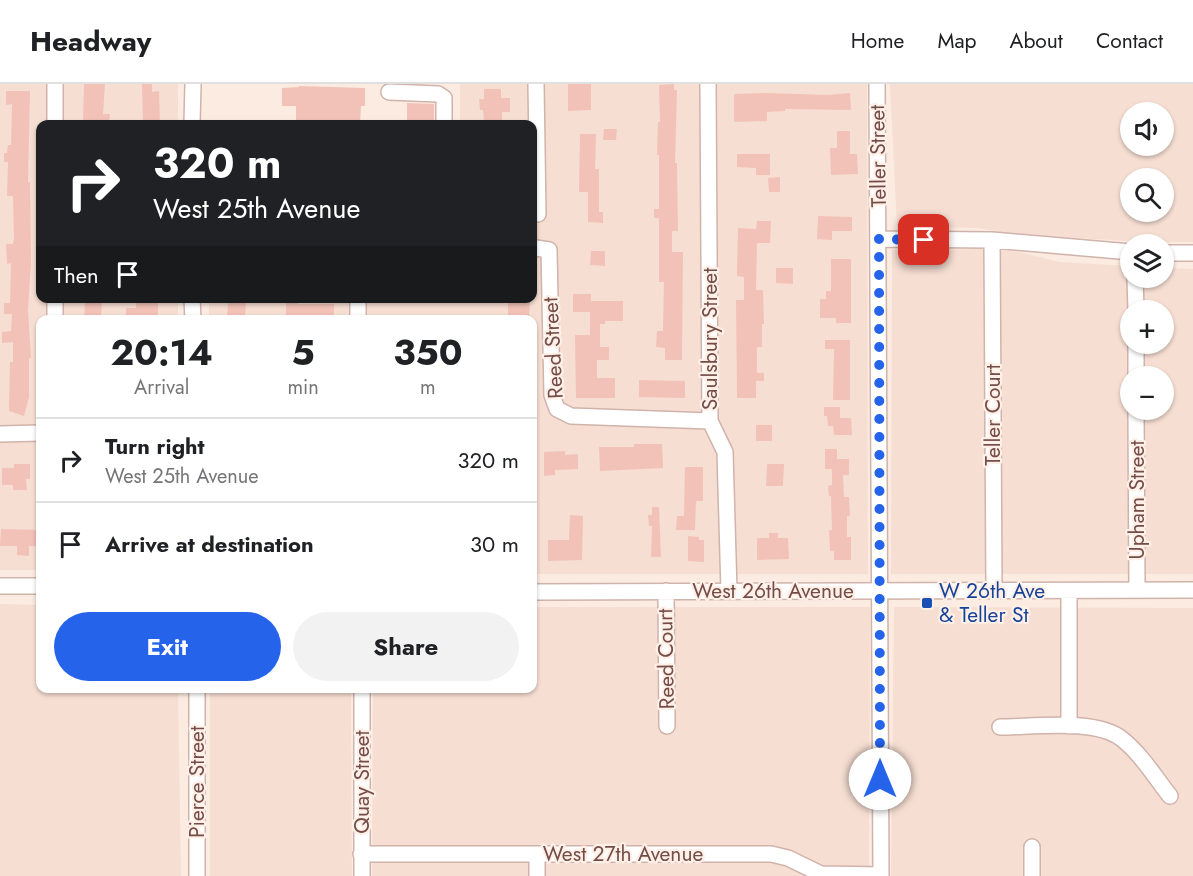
<!DOCTYPE html>
<meta charset="utf-8">
<style>
:root{--surface:#fff;--page:#f2f2f2;--text:#202124;--muted:#757577;--line:#e0e0e0;--accent:#2563eb}
body{margin:0;font-family:Jost,sans-serif;background:var(--page);color:var(--text);height:100vh;display:flex;flex-direction:column;font-size:22px;white-space:nowrap}
*{box-sizing:border-box;margin:0}
p{font-size:20px;color:var(--muted)}
.icon{flex:none;width:33px;height:33px;fill:none;stroke:currentColor;stroke-width:2;stroke-linecap:round;stroke-linejoin:round}
.map{position:relative;flex:1;overflow:hidden}
.drawer{position:absolute;left:36px;top:231px;width:501px;height:378px;display:flex;flex-direction:column;background:var(--surface);border-radius:12px;box-shadow:0 2px 4px #0004}
.drawer>*{flex:none}
.hud{position:absolute;left:36px;top:36px;width:501px;height:183px;border-radius:12px;box-shadow:0 2px 4px #0004;background:#202124;color:#fff;overflow:hidden}
.buttons{position:absolute;left:1120px;top:18px;display:grid;gap:12px}
.buttons a{display:grid;place-items:center;width:54px;height:54px;border-radius:50%;background:var(--surface);box-shadow:0 2px 4px #0004;font-size:30px}
.pin{position:absolute;display:grid;place-items:center;width:51px;height:51px;color:#fff;margin:-26px;border-radius:12px;box-shadow:0 3px 9px #0006}
.me{position:absolute;width:66px;margin:-33px;rotate:0deg;stroke-linejoin:round;filter:drop-shadow(0 0 4px #0008)}
.turn{display:flex;align-items:center;gap:21px;height:126px;padding:0 18px;font-size:27px}
.turn .icon{width:78px;height:78px;stroke-width:2.5}
.turn b{display:block;font-size:42px;line-height:51px}
.then{display:flex;align-items:center;height:57px;padding:0 18px;background:#0003;gap:12px;font-size:22px}
.eta{display:flex;justify-content:space-evenly;align-items:center;height:102px;text-align:center}
.eta b{font-size:36px;font-weight:700;line-height:42px}
.button{display:flex;gap:12px;margin-top:auto;padding:12px 18px}
.button a{flex:1;height:69px;border-radius:36px;background:var(--accent);color:#fff;font-size:24px;font-weight:700;line-height:69px;text-align:center}
.button a+a{background:var(--page);color:var(--text)}
ul{padding:0;list-style:none}
li{display:flex;align-items:center;gap:18px;height:84px;padding:0 18px;border-top:2px solid var(--line)}
li div{flex:1}
li b{display:block;font-size:22px}
li em{font-style:normal}
header{display:flex;align-items:center;gap:36px;box-sizing:border-box;height:84px;padding:0 30px;background:var(--surface);border-bottom:2px solid var(--line)}
header strong{font-size:28px}
nav{display:flex;gap:33px;margin-inline-start:auto;font-size:21px}
.map>svg:first-child{display:block}
</style>
<header>
<strong>Headway</strong>
<nav><a>Home</a><a>Map</a><a>About</a><a>Contact</a></nav>
</header>
<div class="map">
<svg width="1193" height="792" viewBox="0 0 1193 792">
<rect width="100%" height="100%" fill="#fcebe1"/>
<path fill="#f6ded2" fill-rule="evenodd" d="M0 0H178V40H40V214L178 215V235L40 236V486H0Z
M460 0H867L868 490H533L532 236 209 235V215L532 214V40H460Z
M890 0H1193V158H1144L1013 150 977 144 897 142ZM1164 28V62H1131V28ZM1164 94V128H1131V94Z
M981 165 1020 168 1059 178 1131 182V194H1164V184L1193 185V490H891L892 166ZM1131 226H1164V260H1131ZM1131 292H1164V326H1131Z
M0 520 40 521V604L178 605 181 792H0Z
M533 523H870L869 792H372L373 605 532 604Z
M894 523 1193 524V792H891Z
M210 605H351L352 792H210Z"/>
<path fill="#f2c2b8" d="M84 0H105L103 30H110L109 40H83Z
M142 0H152V8L159 7 160 40H143Z
M568 0H591V26L568 27Z
M674 0V6H677L675 79H677L678 147H672V168H683L682 276H665V264L656 263 657 247H663L664 198H659V134H654V125H659V71H657L658 38H660L659 1Z
M299 2 365 4V22H361L360 40H296V22H282V4L299 3Z
M484 5H501V14H510V28H502V36L484 37 483 26H480L479 15H484Z
M6 7H30L28 98H30L31 179 28 226 31 274H29V313L24 332 9 327 10 278H13V258L2 259V248L11 247 12 230H4V219H10L11 179 7 180 6 160H13L14 155 13 112H7L8 78H4V69H7L8 61H11L12 20 6 21Z
M765 9 828 11 850 9 851 26 785 25V27L767 28V37L734 38V10Z
M407 19 434 20V40H407Z
M604 45H617L616 56H603Z
M837 47H850V70H857L858 90 831 91 830 64H837Z
M580 50H596L595 85H599V128H603V139L588 138V108H579Z
M737 70H770V91H756V84L737 83Z
M780 93V108H769L768 94Z
M818 132 852 133V147H832V156L817 155Z
M757 137H771L770 159H757L756 206H763L764 240H762V263H757V289H764V297H756V314H737L736 216H744V193L737 192 738 144 756 145Z
M591 167H605V182L590 181Z
M831 175H851V239H836V234H820V215H826V207H831Z
M776 184H793V200L776 199Z
M573 210H591V217H623V237H605V240H600V263H609V276H597V294H615V314H576L575 251H590V228H573Z
M136 214H158V236H140V233H126V224H136Z
M286 214H298V220H334V236L286 235Z
M508 214H530L529 236H508Z
M85 216 102 217 101 236H84Z
M228 217H246L245 236H227Z
M825 256H850V316H833L834 265H825Z
M639 296 685 297V314L639 313Z
M824 323H840V334H851L852 351H834L833 342H828L827 332H824Z
M756 341H772V357H756Z
M634 360H662L663 384 600 387 599 363H634Z
M825 365H837V375H849V391H843L844 413H849L850 432H847V453H851V476H834V467H830L829 446H832L831 412H829L828 402 832 401V385H825Z
M565 367V371L578 370V385L555 386V391L544 392V368Z
M14 380H30V395H26L27 406H13V401H2V384H14Z
M767 380H784L783 402H766Z
M685 383H703V417H696L695 446H676L677 432H684Z
M652 423H659L661 473H651L652 442H649L648 431H652Z
M570 431 583 432 582 476 548 477V456H569Z
M1 445 40 446V462H29V472L17 471V462H0Z
M769 449H778V454H788L789 475 757 476V454H769Z
M688 452 699 453V456H704V478L688 477Z"/>
<g fill="none" stroke-linecap="round" stroke-linejoin="round">
<g stroke="#d0b3ab" stroke-width="18">
<path id="minor" d="M536 0 538 130
M708 0 710 337 725 368 729 507
M877 0 881 792
M389 8 438 10 444 14V40
M55 40V0
M192 40 193 0
M879 155 992 156 1131 168
M992 156 994 506
M536 164 549 166 552 311 557 325 571 332 710 337
M1164 169H1193
M1135 194 1136 226
M192 214 193 236
M358 214V236
M55 236V214
M1136 260V292
M1136 326 1137 506
M0 350 40 349
M0 502H40
M666 507 667 642
M532 508 1193 506
M1069 642V507
M1000 643C1032 643 1096 634 1122 655 1141 670 1155 693 1170 712
M361 770H771L788 774 821 790 881 791
M537 770V792
M197 792V604
M362 792V604
M1032 792V763"/>
</g>
<use href="#minor" stroke="#fff" stroke-width="15"/>
</g>
<g fill="none" stroke-linecap="round" stroke-linejoin="round">
<path stroke="#2563eb" stroke-width="10" stroke-dasharray="0 18" d="M880 695 879 155 924 156"/>
</g>
<rect fill="#1a4fb4" stroke="#fff0e7" stroke-width="2" x="921" y="513" width="12" height="12" rx="3"/>
<g text-anchor="middle" stroke-width="4.5" stroke-linejoin="round" paint-order="stroke">
<g font-size="21" fill="#744d48" stroke="#fff0e7">
<text transform="translate(878 72) rotate(-91)" y="7">Teller Street</text>
<text transform="translate(710 255) rotate(-90)" y="7">Saulsbury Street</text>
<text transform="translate(553 264) rotate(-93)" y="7">Reed Street</text>
<text transform="translate(993 331) rotate(-90)" y="7">Teller Court</text>
<text transform="translate(1137 416) rotate(-90)" y="7">Upham Street</text>
<text x="773" y="514">West 26th Avenue</text>
<text transform="translate(666 575) rotate(-91)" y="7">Reed Court</text>
<text transform="translate(197 698) rotate(-90)" y="7">Pierce Street</text>
<text transform="translate(362 698) rotate(-90)" y="7">Quay Street</text>
<text x="623" y="777">West 27th Avenue</text>
</g>
<g font-size="21" fill="#164399" stroke="#fff0e7" text-anchor="start">
<text x="939" y="514">W 26th Ave<tspan x="939" dy="24">&amp; Teller St</tspan></text>
</g>
</g>
</svg>
<div class="buttons">
<a><svg class="icon" aria-label="sound" viewBox="0 0 24 24"><path d="M4 9h4l5-4v14l-5-4H4zM17 9q2 3 0 6"/></svg></a>
<a><svg class="icon" aria-label="search" viewBox="0 0 24 24"><circle cx="10" cy="10" r="6"/><path d="M15 15l6 6"/></svg></a>
<a><svg class="icon" aria-label="layers" viewBox="0 0 24 24"><path d="M12 4l9 5-9 5-9-5zM3 14l9 5 9-5"/></svg></a>
<a>+</a>
<a>−</a>
</div>
<div class="pin" style="left:924px;top:156px;background:#d93025"><svg class="icon" aria-label="arrive" viewBox="0 0 24 24"><path d="M6 21V4h12l-3 4 3 4H6"/></svg></div>
<svg class="me" style="left:880px;top:695px" viewBox="-20 -20 40 40"><circle r="19" fill="#fff"/><path d="M0-13L10 11 0 6-10 11z" fill="#2563eb"/></svg>
<div class="hud">
<div class="turn"><svg class="icon" aria-label="right" viewBox="0 0 24 24"><path d="M7 20v-9h11M14 6l5 5-5 5"/></svg><div><b>320 m</b>West 25th Avenue</div></div>
<div class="then">Then<svg class="icon" aria-label="arrive" viewBox="0 0 24 24"><path d="M6 21V4h12l-3 4 3 4H6"/></svg></div>
</div>
<section class="drawer">
<div class="eta">
<div><b>20:14</b><p>Arrival</p></div>
<div><b>5</b><p>min</p></div>
<div><b>350</b><p>m</p></div>
</div>
<ul>
<li><svg class="icon" aria-label="right" viewBox="0 0 24 24"><path d="M7 20v-9h11M14 6l5 5-5 5"/></svg><div><b>Turn right</b><p>West 25th Avenue</p></div><em>320 m</em></li>
<li><svg class="icon" aria-label="arrive" viewBox="0 0 24 24"><path d="M6 21V4h12l-3 4 3 4H6"/></svg><div><b>Arrive at destination</b></div><em>30 m</em></li>
</ul>
<div class="button"><a>Exit</a><a>Share</a></div>
</section>
</div>
